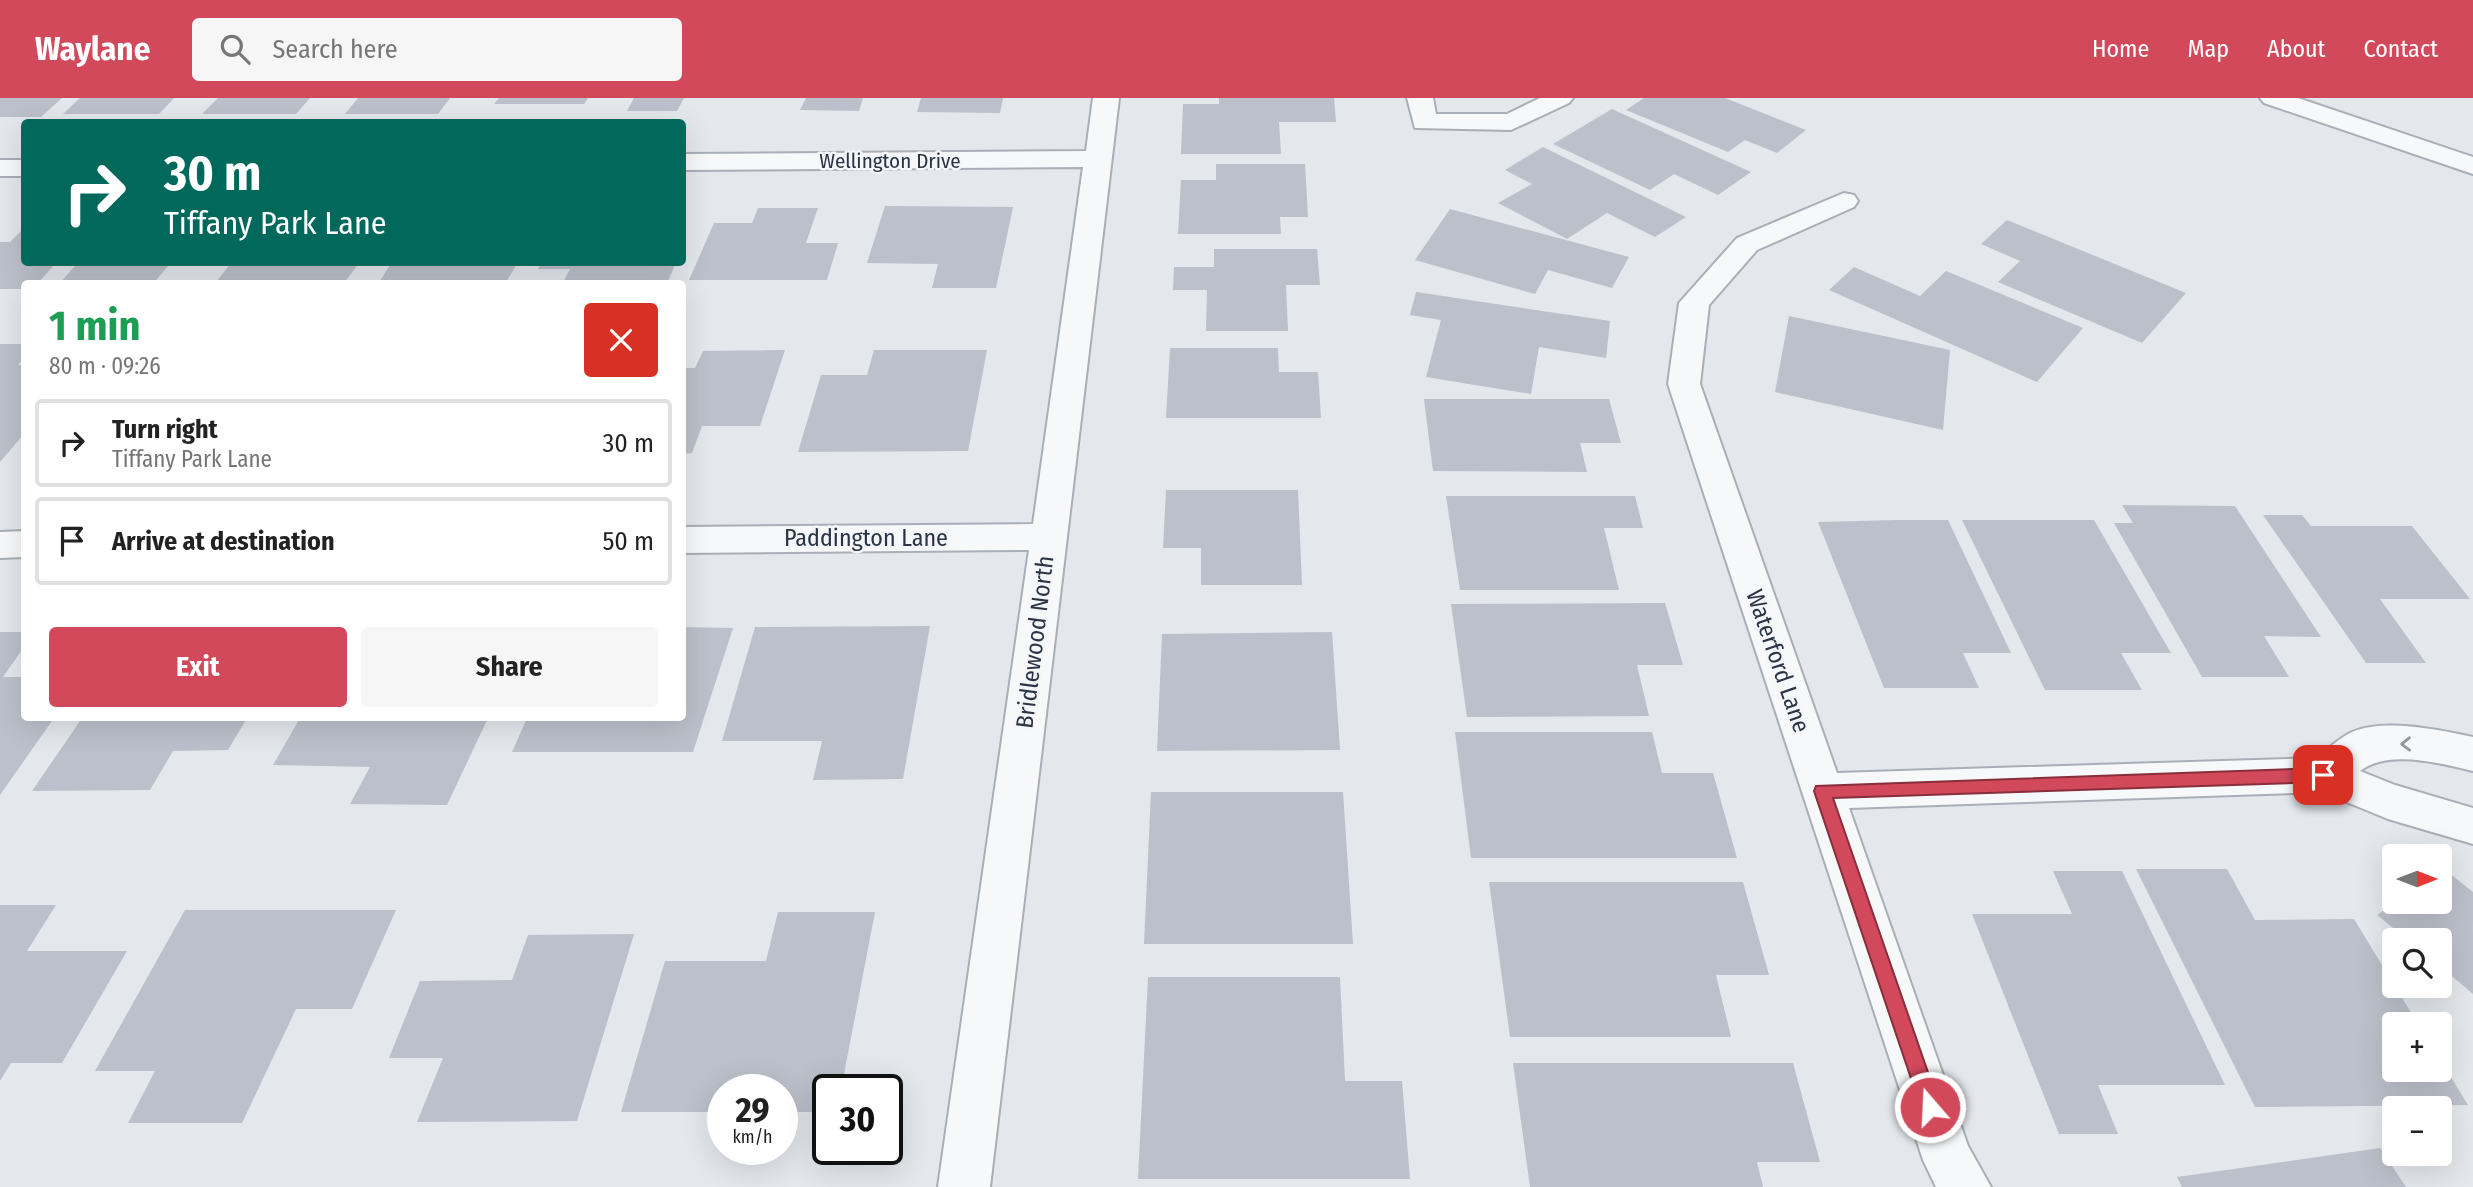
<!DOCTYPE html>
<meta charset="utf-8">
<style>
:root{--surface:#fff;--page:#f6f6f6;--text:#222;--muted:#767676;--line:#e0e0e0;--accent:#d1495b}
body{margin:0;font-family:"Fira Sans Condensed",sans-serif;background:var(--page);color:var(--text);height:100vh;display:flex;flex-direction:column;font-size:26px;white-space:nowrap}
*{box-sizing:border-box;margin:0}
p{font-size:23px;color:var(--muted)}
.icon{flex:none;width:38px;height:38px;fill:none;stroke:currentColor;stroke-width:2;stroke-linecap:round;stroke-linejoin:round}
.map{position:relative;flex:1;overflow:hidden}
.drawer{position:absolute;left:21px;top:182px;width:665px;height:441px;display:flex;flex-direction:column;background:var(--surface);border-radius:7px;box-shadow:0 7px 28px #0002}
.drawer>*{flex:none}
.hud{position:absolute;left:21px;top:21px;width:665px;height:147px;border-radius:7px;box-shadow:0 7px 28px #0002;background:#00695c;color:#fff;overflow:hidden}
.needle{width:46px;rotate:90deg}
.buttons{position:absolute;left:2382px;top:746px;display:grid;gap:14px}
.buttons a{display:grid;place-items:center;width:70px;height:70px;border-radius:7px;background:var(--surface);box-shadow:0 7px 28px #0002;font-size:35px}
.speed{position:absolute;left:707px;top:976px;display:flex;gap:14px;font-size:35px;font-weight:700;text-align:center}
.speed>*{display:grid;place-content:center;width:91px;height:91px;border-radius:50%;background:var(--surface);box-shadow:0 7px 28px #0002;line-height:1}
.speed small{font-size:18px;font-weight:400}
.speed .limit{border:4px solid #111;border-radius:10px;background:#fff;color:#111}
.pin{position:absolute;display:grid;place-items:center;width:60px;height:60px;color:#fff;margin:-30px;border-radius:14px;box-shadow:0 4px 10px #0006}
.me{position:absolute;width:77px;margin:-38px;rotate:341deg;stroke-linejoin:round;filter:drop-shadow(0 0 5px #0008)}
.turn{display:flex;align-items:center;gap:24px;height:147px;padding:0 28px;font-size:32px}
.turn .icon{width:91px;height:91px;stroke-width:2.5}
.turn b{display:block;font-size:49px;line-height:60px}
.round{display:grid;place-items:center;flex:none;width:74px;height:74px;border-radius:7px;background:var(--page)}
.head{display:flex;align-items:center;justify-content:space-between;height:119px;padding:0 28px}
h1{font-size:42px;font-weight:700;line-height:52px;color:#1e9e55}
.button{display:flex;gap:14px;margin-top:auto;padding:14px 28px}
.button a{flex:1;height:80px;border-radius:7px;background:var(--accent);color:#fff;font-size:28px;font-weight:700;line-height:80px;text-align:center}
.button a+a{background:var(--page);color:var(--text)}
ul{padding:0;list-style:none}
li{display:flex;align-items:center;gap:21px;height:88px;margin:0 14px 10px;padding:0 14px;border:4px solid var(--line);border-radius:7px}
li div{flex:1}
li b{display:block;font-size:26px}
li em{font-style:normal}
header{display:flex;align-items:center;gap:42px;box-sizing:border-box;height:98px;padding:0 35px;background:var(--accent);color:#fff}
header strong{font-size:33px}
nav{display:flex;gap:38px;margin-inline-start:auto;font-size:24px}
.search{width:490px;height:63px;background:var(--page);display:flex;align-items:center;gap:18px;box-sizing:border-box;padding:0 24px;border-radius:7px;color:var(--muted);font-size:26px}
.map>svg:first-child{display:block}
</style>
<header>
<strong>Waylane</strong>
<div class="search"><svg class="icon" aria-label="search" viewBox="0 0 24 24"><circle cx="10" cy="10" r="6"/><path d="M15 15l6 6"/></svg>Search here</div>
<nav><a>Home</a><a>Map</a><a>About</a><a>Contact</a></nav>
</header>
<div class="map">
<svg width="2473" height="1089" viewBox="0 0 2473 1089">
<rect width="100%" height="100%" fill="#e4e7ec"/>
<path fill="#bbc0ca" d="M0 0H62L41 19H0Z
M80 0H174L159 16H63Z
M218 0H310L296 16H202Z
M358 0H450L438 16H345Z
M499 0H588L584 6H494Z
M634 0H684L677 13H627Z
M806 0H863L859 13 800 12Z
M921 0H1003L1000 15 917 14Z
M1219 0H1334L1336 24H1279L1281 56H1181L1183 6H1219Z
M1644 0H1725L1806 32 1777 55 1745 42 1728 54 1626 12Z
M1612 11 1751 74 1718 97 1674 76 1650 92 1553 46Z
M1543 49 1686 119 1655 139 1607 115 1567 141 1498 105 1532 86 1505 72Z
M1216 66H1305L1308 119H1280L1281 136H1178L1181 82H1216Z
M885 108 1013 109 996 190H932L938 166 867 165Z
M758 110H818L806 145H838L827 182H689L714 125H752Z
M1450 111 1629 159 1612 190 1548 172 1535 196 1415 162Z
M2007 122 2186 195 2142 245 1998 184 2020 163 1981 146Z
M24 130V164H57L37 186H24V191H0V144H10Z
M1214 151H1317L1320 187H1286L1288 233H1206L1207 192H1173L1174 169H1214Z
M108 164H214L211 168H168L153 186H59L75 168 106 167Z
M232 164H360L344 185 216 184Z
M392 164H518L505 186H378Z
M542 164H676L667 186H562L570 171H538Z
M1854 169 1920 198 1946 173 2083 230 2037 284 1829 192Z
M1416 194 1610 223 1606 260 1539 249 1531 296 1426 279 1441 222 1410 217Z
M1789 218 1950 252 1943 332 1775 294Z
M0 246H24V260L18 267H24V336L0 364Z
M1170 250H1278L1279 274H1318L1321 320H1166Z
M785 252 760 328H702L692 355 682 356V270H695L703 253Z
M874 252H987L968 353 798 354 821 277H867Z
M1424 301H1609L1621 345H1580L1587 374 1433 373Z
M1166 392H1298L1302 487H1201V450H1163Z
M1446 398H1635L1643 430H1604L1619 492H1460Z
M2122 407 2235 408 2321 539 2264 538 2289 579H2202L2114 425H2133Z
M2263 417H2302L2311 428H2412L2470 501H2380L2426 565H2366Z
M1898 422H1948L2011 555H1963L1979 590H1884L1818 424Z
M1962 422H2094L2171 555H2121L2142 592H2045Z
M1665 505 1683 567H1637L1649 618 1467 619 1451 506Z
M930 528 903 681 813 682 822 643H722L755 529Z
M682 529 733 530 693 654H512L527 620H682Z
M0 534H24V549L3 579H24V620H54L0 697Z
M1332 534 1340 652 1157 653 1162 536Z
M82 620H247L228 652 173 653 150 692 32 693Z
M300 620H488L447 707 350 706 370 669 273 667Z
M1455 634H1652L1662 675H1713L1737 760H1471Z
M1151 694H1343L1353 846H1144Z
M2136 771H2227L2255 822 2354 821 2418 926H2394V971H2440V961L2468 1007 2255 1009Z
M2444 771 2473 794V896L2440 868V842H2408L2377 817 2397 803H2440V774Z
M2053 773H2122L2225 987H2098L2118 1036H2059L1972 816H2072Z
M1489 784H1743L1769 877H1716L1731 939H1510Z
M0 807H56L27 853H127L62 965H11L0 983Z
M185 812H396L352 911H296L242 1025H128L155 973H95Z
M778 814H875L841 992H828V1014H782V992H723V1014H621L665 863H766Z
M634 836 577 1023 417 1024 443 960H389L420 883 512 882 528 837Z
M1148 879H1340L1345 983H1402L1410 1081H1138Z
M1513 965H1793L1820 1064H1757L1763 1089H1530Z
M2380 1050 2406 1089H2182L2177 1079Z"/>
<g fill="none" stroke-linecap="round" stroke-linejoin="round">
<g stroke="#a9aeb7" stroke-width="4">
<path id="minor" d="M1093 0H1119L990 1089H938L1029 452 682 455V429L1033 426 1083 69 682 72V56L1086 53Z
M1407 0H1433L1436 16H1507L1540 0H1573L1569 5 1511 32 1415 30Z
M2260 0H2298L2473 59V76L2264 5Z
M0 62H24V78H0Z
M1844 95 1854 97 1858 103 1854 109 1757 152 1709 207 1700 286 1837 675 2316 660C2327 652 2339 640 2352 634 2385 620 2440 632 2473 639V673C2439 665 2389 651 2360 673L2395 687 2473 710V746L2388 721 2322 694 1849 710 1968 1048 1991 1089H1936L1923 1062 1668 286 1679 205 1737 140Z
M24 433V459L0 460V434Z"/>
</g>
<use href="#minor" fill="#f7f8fa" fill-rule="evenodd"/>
</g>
<defs><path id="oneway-chevron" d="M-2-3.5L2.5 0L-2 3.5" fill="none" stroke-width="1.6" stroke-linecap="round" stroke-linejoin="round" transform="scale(1.75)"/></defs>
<use stroke="#9196a0" href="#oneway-chevron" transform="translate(2406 646) rotate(179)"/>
<path fill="#d1495b" stroke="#882f3b" stroke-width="2" d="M2323 670 2332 677 2323 684 1833 700 1940 1009 1937 1016 1930 1019 1923 1016 1814 693 1816 688Z"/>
<g text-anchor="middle" stroke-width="5" stroke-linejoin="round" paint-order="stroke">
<g font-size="21" fill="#2b3445" stroke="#f4f6f9">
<text x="890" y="70">Wellington Drive</text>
</g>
<g font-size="24" fill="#2b3445" stroke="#f4f6f9">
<text x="866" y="448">Paddington Lane</text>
<text transform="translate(1035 544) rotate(-83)" y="8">Bridlewood North</text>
<text transform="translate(1778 563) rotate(71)" y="8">Waterford Lane</text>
</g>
</g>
</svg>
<div class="buttons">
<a><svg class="needle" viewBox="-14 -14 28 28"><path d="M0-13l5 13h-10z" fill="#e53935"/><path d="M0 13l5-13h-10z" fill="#767676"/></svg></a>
<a><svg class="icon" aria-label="search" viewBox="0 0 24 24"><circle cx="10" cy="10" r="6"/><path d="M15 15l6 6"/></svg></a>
<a>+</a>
<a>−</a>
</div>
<div class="speed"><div>29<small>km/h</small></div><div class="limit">30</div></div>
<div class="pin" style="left:2323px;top:677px;background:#d93025"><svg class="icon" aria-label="arrive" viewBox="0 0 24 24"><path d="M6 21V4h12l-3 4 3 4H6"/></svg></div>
<svg class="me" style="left:1930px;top:1009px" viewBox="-20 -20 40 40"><circle r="17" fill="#d1495b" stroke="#fff" stroke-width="3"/><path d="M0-11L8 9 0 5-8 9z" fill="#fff"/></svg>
<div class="hud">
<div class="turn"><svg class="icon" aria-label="right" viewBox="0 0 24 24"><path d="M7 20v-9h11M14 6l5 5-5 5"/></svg><div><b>30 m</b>Tiffany Park Lane</div></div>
</div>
<section class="drawer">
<div class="head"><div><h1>1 min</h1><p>80 m · 09:26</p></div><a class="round" style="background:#d93025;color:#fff"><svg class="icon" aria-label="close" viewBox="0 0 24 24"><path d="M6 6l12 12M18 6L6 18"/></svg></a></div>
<ul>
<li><svg class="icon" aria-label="right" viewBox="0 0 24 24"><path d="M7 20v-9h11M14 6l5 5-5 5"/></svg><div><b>Turn right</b><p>Tiffany Park Lane</p></div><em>30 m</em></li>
<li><svg class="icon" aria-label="arrive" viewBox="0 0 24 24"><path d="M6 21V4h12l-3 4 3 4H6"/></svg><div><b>Arrive at destination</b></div><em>50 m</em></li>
</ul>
<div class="button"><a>Exit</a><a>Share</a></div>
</section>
</div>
